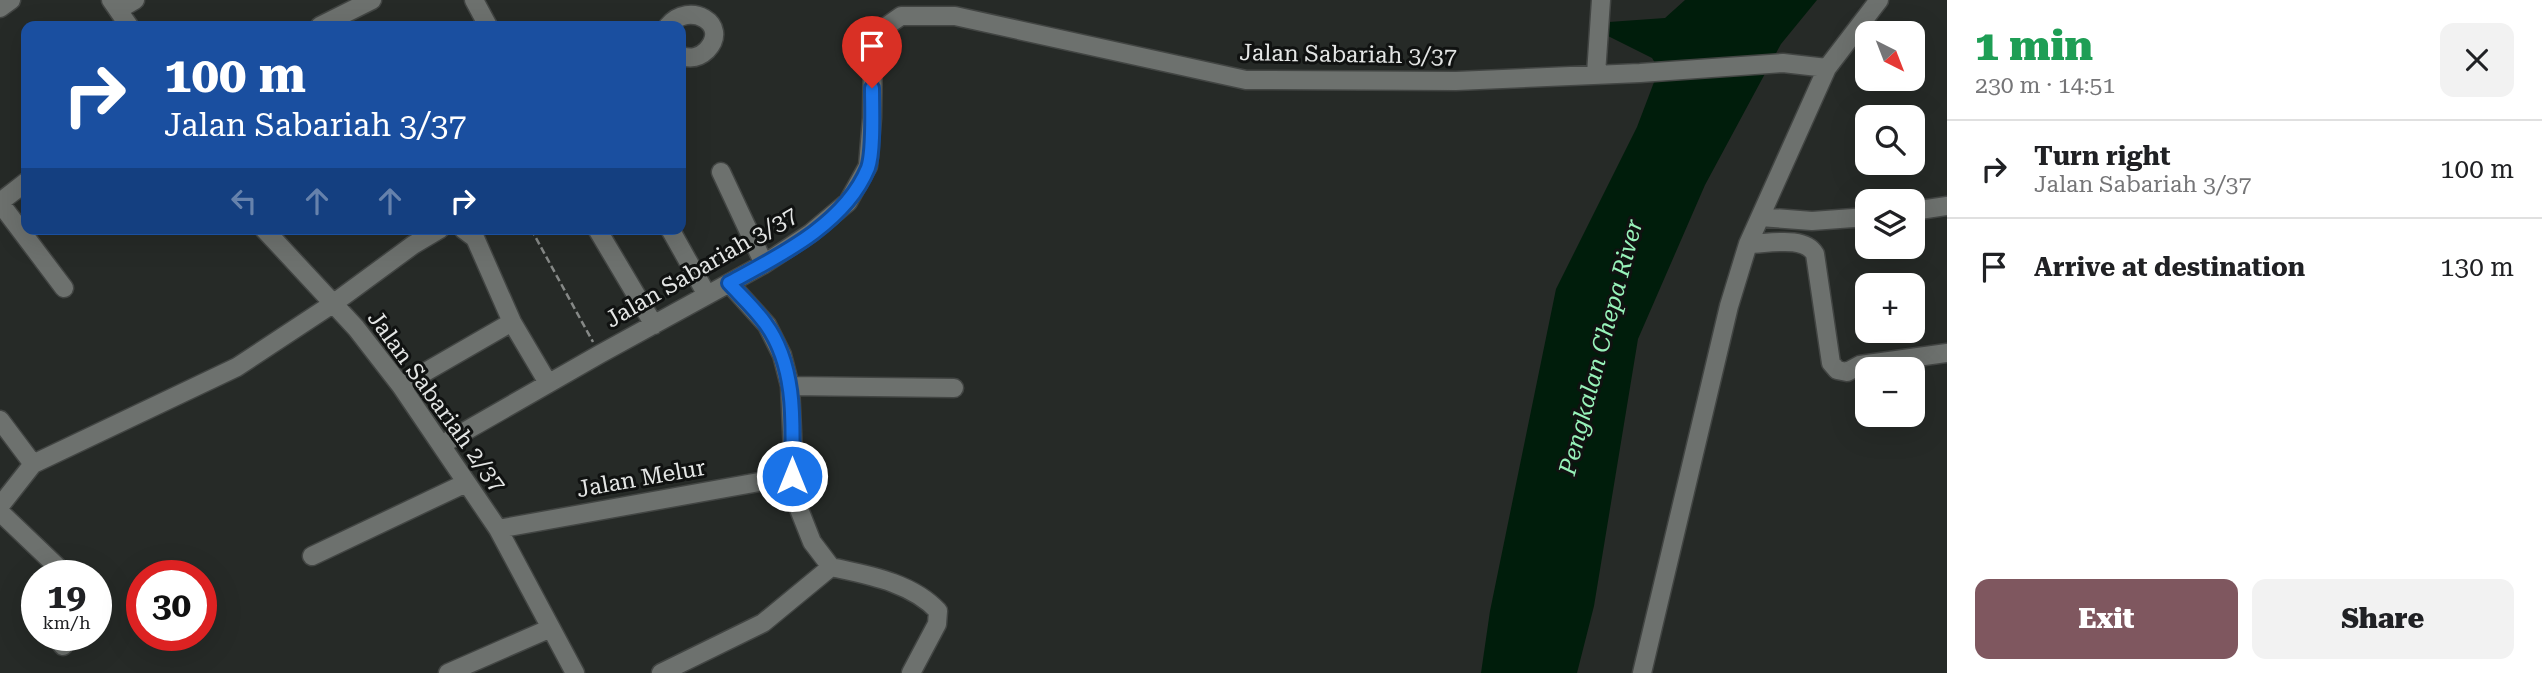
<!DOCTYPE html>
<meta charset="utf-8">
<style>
:root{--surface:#fff;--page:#f2f2f2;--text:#202124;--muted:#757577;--line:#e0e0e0;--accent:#7f575f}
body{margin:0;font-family:"Roboto Serif",serif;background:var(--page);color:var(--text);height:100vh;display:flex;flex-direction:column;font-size:26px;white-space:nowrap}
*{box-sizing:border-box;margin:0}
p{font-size:23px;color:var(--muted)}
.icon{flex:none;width:38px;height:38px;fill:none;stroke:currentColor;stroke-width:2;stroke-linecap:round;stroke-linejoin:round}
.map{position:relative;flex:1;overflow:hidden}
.drawer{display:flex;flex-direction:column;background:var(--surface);width:595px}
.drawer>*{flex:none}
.guide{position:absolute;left:21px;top:21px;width:665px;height:214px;border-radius:14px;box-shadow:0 7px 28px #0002;background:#1a4fa0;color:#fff;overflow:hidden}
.needle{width:46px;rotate:138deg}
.tools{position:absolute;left:1855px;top:21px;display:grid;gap:14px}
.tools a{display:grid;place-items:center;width:70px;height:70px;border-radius:14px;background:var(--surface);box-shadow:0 7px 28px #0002;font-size:35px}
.speed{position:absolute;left:21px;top:560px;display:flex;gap:14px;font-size:35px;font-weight:700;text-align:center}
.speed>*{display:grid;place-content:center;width:91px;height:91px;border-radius:50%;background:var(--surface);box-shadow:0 7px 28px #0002;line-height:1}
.speed small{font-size:18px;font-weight:400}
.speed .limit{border:10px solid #d22;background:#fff;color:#111}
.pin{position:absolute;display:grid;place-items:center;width:60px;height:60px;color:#fff;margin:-72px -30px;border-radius:50% 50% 50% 0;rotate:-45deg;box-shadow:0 0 7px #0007}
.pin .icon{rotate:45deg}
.me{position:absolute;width:77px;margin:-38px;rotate:0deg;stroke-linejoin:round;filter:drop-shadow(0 0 5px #0008)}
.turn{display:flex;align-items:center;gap:24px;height:147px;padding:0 28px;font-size:32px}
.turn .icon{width:91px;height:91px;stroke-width:2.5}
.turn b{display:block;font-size:49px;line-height:60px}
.lanes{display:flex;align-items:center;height:66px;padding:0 28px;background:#0003;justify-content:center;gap:35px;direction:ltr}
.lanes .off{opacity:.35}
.round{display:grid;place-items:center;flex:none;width:74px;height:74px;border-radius:14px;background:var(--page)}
.summary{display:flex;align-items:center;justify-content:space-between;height:119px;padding:0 28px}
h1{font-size:42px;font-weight:800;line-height:52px;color:#1e9e55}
.cta{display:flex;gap:14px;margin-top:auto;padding:14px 28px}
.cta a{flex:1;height:80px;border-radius:14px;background:var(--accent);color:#fff;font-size:28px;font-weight:800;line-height:80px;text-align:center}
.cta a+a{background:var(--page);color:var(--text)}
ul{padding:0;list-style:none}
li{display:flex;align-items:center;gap:21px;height:98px;padding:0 28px;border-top:2px solid var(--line)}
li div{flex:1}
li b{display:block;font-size:26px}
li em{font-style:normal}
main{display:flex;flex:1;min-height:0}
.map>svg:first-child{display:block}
</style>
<main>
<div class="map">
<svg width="1947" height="673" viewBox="0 0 1947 673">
<rect width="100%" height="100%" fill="#262a27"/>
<path fill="#001d0b" d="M1685 0H1817L1781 44 1705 185 1638 339 1594 606 1577 673H1481L1490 611 1556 289 1637 127 1659 69 1652 58 1608 36 1609 22 1665 18Z"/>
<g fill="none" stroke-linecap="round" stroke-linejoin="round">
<g stroke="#424543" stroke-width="21">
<path id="minor" d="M111 0 129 26
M474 0 488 26
M0 8 11 0
M118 10 135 0
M320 26 372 0
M668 26C689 0 731 24 707 50 699 58 691 59 681 56
M1596 74 1601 0
M721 172 764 264
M0 202 26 182
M0 203 64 288
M1913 211 1947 206
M1760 217 1812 221 1867 217
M264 229 356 328 401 386 498 529 575 673
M463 229 475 238 512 322 548 383
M597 229 654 325
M670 229 707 295
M1748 244C1768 244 1804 235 1815 254L1831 363 1837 370 1847 372 1860 365 1947 353
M729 283 767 325 782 355 790 386 795 499 812 542 831 567
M401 386 512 322
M790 386 954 388
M0 420 33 464
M441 445 600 354 764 264 811 233 848 202 868 166 872 118 873 49 881 30 901 16H955L1246 80 1456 81 1640 73 1783 63 1827 68
M0 506 33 464 237 367 334 303 413 245 440 229
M0 512 67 576
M498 529 792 476
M312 556 466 483
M831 567C867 575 911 582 938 611L937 624 911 673
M55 635 63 646
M448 673 551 628
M661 673 763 623 831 567
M1642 673 1729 306 1748 244 1827 68 1879 0"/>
</g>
<path stroke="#868987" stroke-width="2.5" stroke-dasharray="7 3.5" stroke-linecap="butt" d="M531 229 593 342"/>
<use href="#minor" stroke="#6d716e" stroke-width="18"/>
</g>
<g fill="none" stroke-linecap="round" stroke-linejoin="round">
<g stroke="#114b97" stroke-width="18">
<path id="route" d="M792 476C793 426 797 366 765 323 755 309 741 296 729 283 779 256 845 224 868 168 874 151 872 108 872 88"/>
</g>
<use href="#route" stroke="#1a73e8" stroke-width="12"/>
</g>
<g text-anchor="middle" stroke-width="6" stroke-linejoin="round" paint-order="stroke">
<g font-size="23" fill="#e4e6e5" stroke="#101211">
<text transform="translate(1348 54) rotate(1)" y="8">Jalan Sabariah 3/37</text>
<text transform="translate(701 267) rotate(-30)" y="8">Jalan Sabariah 3/37</text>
<text transform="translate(437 401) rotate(54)" y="8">Jalan Sabariah 2/37</text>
<text transform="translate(641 478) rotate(-10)" y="8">Jalan Melur</text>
</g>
<g font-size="24" font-style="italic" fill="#98f3ba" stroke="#101211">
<text transform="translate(1601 347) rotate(-75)" y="8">Pengkalan Chepa River</text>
</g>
</g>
</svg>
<div class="tools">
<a><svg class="needle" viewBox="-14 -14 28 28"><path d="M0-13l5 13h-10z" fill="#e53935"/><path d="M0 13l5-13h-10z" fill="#757577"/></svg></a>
<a><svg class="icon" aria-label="search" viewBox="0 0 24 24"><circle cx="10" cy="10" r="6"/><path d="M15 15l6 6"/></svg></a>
<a><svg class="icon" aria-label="layers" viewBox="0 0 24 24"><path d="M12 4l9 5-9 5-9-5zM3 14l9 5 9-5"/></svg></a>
<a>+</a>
<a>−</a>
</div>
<div class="speed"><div>19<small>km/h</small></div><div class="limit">30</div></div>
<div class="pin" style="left:872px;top:88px;background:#d93025"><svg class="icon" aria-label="arrive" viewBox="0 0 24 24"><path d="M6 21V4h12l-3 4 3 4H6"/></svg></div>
<svg class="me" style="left:792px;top:476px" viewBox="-20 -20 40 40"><circle r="17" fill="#1a73e8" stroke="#fff" stroke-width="3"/><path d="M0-11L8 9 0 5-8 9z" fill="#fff"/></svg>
<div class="guide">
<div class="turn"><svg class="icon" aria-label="right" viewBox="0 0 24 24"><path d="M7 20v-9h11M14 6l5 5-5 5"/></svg><div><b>100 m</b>Jalan Sabariah 3/37</div></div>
<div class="lanes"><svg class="icon off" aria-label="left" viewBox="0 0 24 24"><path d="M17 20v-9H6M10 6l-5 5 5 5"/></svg><svg class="icon off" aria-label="ahead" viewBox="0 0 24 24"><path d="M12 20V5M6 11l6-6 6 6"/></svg><svg class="icon off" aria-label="ahead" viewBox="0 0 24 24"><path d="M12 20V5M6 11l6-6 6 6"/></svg><svg class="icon" aria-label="right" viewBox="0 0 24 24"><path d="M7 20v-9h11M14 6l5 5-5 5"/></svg></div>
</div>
</div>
<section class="drawer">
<div class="summary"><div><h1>1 min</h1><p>230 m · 14:51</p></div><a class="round"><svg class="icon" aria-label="close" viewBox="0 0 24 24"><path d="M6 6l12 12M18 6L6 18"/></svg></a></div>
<ul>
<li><svg class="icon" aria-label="right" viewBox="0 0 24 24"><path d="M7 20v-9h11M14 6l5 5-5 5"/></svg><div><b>Turn right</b><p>Jalan Sabariah 3/37</p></div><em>100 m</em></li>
<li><svg class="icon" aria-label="arrive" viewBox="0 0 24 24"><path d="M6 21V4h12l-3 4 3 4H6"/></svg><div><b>Arrive at destination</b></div><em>130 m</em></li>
</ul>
<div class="cta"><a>Exit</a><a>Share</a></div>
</section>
</main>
